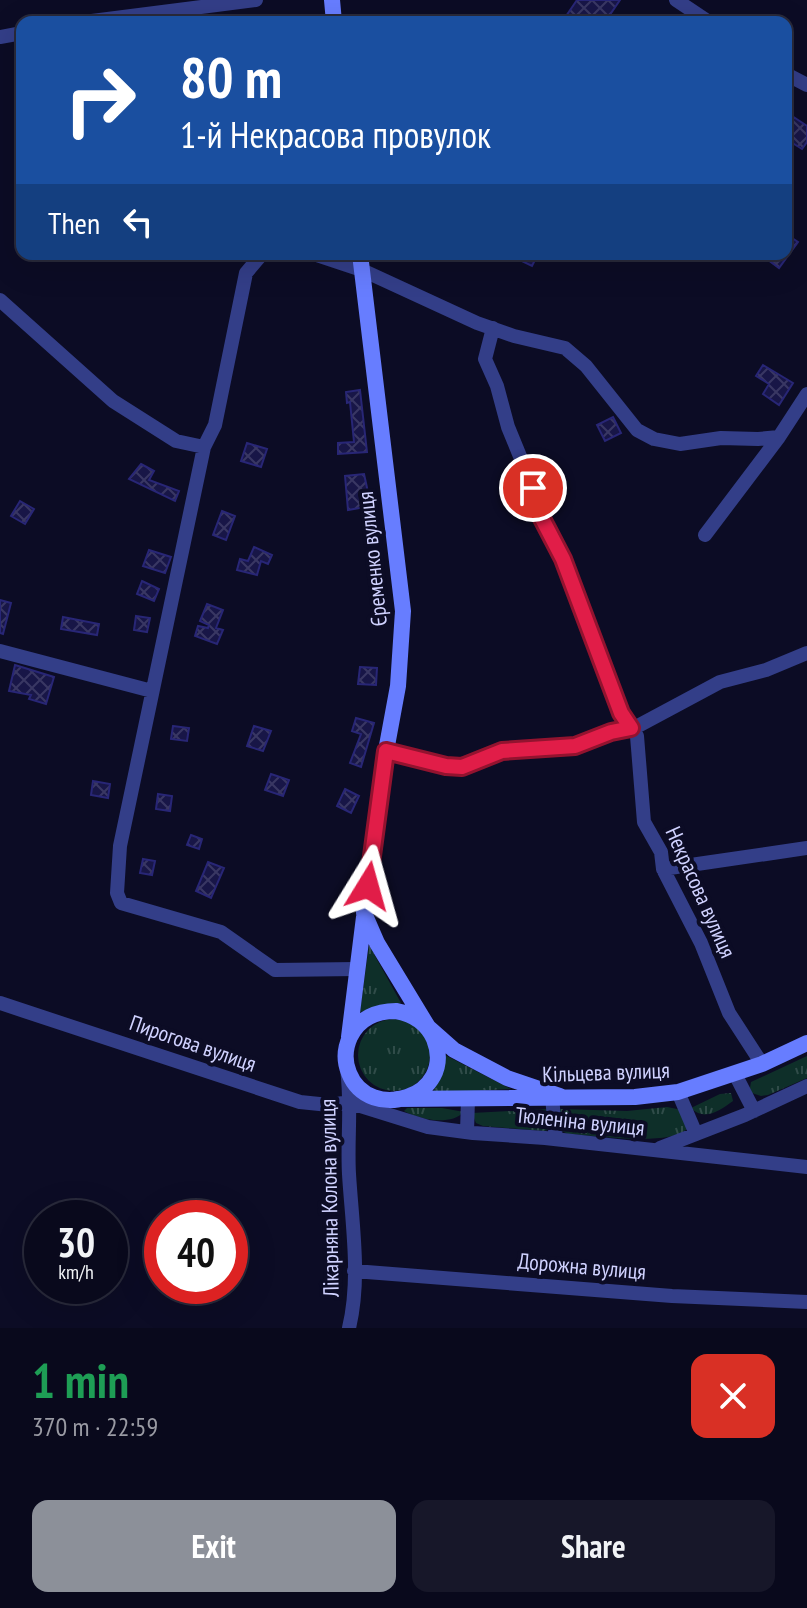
<!DOCTYPE html>
<meta charset="utf-8">
<style>
:root{--surface:#09091c;--page:#171729;--text:#f1f3f6;--muted:#999aa3;--line:#292a3b;--accent:#8c9099}
body{margin:0;font-family:"PT Sans Narrow",sans-serif;background:var(--page);color:var(--text);height:100vh;display:flex;flex-direction:column;font-size:30px;white-space:nowrap}
*{box-sizing:border-box;margin:0}
p{font-size:26px;color:var(--muted)}
.icon{flex:none;width:44px;height:44px;fill:none;stroke:currentColor;stroke-width:2;stroke-linecap:round;stroke-linejoin:round}
.map{position:relative;height:1328px;overflow:hidden}
.panel{display:flex;flex-direction:column;background:var(--surface);flex:1}
.panel>*{flex:none}
.guide{position:absolute;left:16px;top:16px;width:776px;height:244px;border-radius:16px;box-shadow:0 8px 32px #0002,0 0 0 2px var(--line);background:#1a4fa0;color:#fff;overflow:hidden}
.speed{position:absolute;left:24px;top:1200px;display:flex;gap:16px;font-size:40px;font-weight:700;text-align:center}
.speed>*{display:grid;place-content:center;width:104px;height:104px;border-radius:50%;background:var(--surface);box-shadow:0 8px 32px #0002,0 0 0 2px var(--line);line-height:1}
.speed small{font-size:20px;font-weight:400}
.speed .limit{border:12px solid #d22;background:#fff;color:#111}
.pin{position:absolute;display:grid;place-items:center;width:68px;height:68px;color:#fff;margin:-34px;border:4px solid #fff;border-radius:50%;box-shadow:0 2px 8px #0007}
.me{position:absolute;width:88px;margin:-44px;rotate:8deg;stroke-linejoin:round;filter:drop-shadow(0 0 6px #0008)}
.turn{display:flex;align-items:center;gap:28px;height:168px;padding:0 32px;font-size:36px}
.turn .icon{width:104px;height:104px;stroke-width:2.5}
.turn b{display:block;font-size:56px;line-height:68px}
.then{display:flex;align-items:center;height:76px;padding:0 32px;background:#0003;gap:16px;font-size:30px}
.round{display:grid;place-items:center;flex:none;width:84px;height:84px;border-radius:16px;background:var(--page)}
.head{display:flex;align-items:center;justify-content:space-between;height:136px;padding:0 32px}
h1{font-size:48px;font-weight:600;line-height:60px;color:#1e9e55}
.cta{display:flex;gap:16px;margin-top:auto;padding:16px 32px}
.cta a{flex:1;height:92px;border-radius:16px;background:var(--accent);color:#fff;font-size:32px;font-weight:600;line-height:92px;text-align:center}
.cta a+a{background:var(--page);color:var(--text)}
.map>svg:first-child{display:block}
</style>
<div class="map">
<svg width="807" height="1328" viewBox="0 0 807 1328">
<defs>
<pattern id="grass-tufts" width="24" height="20" patternUnits="userSpaceOnUse" patternTransform="scale(2)"><rect width="24" height="20" fill="#0e2f29"/><path d="M3 7l-1-3M5 7V3M7 7l1-3M15 17l-1-3M17 17v-4M19 17l1-3" fill="none" stroke="#304c49"/></pattern>
<pattern id="building-cross-hatch" width="8" height="8" patternUnits="userSpaceOnUse" patternTransform="scale(2)"><rect width="8" height="8" fill="#181647"/><path d="M0 0l8 8M0 8l8-8" fill="none" stroke="#393763"/></pattern>
</defs>
<rect width="100%" height="100%" fill="#0c0c25"/>
<path fill="url(#grass-tufts)" d="M369 945 401 1003 360 1012Z
M358 1055a36 36 0 1 1 72 0a36 36 0 1 1-72 0Z
M445 1055 511 1089 433 1093Z
M807 1056V1078L768 1095 761 1096 752 1093 750 1088 751 1082Z
M731 1093 733 1101C720 1110 705 1122 691 1108L720 1094Z
M667 1107 682 1110 687 1129C668 1147 595 1135 568 1134L562 1131 559 1109 627 1111Z
M407 1108H442L464 1112C450 1126 421 1120 404 1111Z
M550 1109 551 1129 544 1131 483 1126 476 1123 472 1113Z"/>
<path fill="url(#building-cross-hatch)" stroke="#282676" stroke-width="2" d="M577 0H620L605 22H562Z
M786 112 807 126V142L802 149 786 139Z
M786 234 798 242 779 268 760 254H786Z
M507 254H538L532 266Z
M763 365 793 383 779 405 763 394 769 384 756 376Z
M360 390 367 452 338 454V443L354 442 350 402 347 403 346 392Z
M613 417 621 433 605 441 597 425Z
M247 443 267 449 261 467 241 461Z
M141 464 154 471 149 480 179 491 175 501 129 479Z
M364 474 371 506 348 510 345 476Z
M20 501 34 509 25 524 11 516Z
M222 511 235 516 226 540 213 535Z
M254 547 272 555 268 564 261 561 257 575 237 570 240 559 248 561Z
M149 550 171 557 165 573 143 566Z
M142 581 159 589 154 601 137 594Z
M0 600 11 603 3 634 0 633Z
M207 604 223 610 216 628 223 630 217 644 195 636 198 626 208 628 209 625 200 621Z
M136 616 150 618 147 632 134 630Z
M63 617 99 624 97 635 61 629Z
M15 665 54 677 46 704 29 699 31 695 9 691Z
M360 667 377 668 376 685 358 684Z
M356 718 374 723 361 767 350 763 361 734 352 731Z
M173 726 189 728 187 741 171 739Z
M254 726 271 731 263 751 247 746Z
M271 774 289 780 283 796 265 790Z
M93 781 110 784 108 798 91 795Z
M345 789 359 796 351 813 337 806Z
M158 794 172 796 170 811 156 809Z
M191 835 202 839 199 849 187 845Z
M143 859 155 861 152 875 140 873Z
M208 862 224 868 211 898 196 891Z"/>
<g fill="none" stroke-linecap="round" stroke-linejoin="round">
<path stroke="#333e88" stroke-width="14" d="M676 0 709 22
M84 22 256 0
M0 37 22 33
M786 74 807 85
M314 254 362 270 477 323 514 336 565 348 586 366 637 430 654 439 680 444 721 438 758 439 779 437 807 394
M0 300 113 401 176 441 204 447 215 425 246 273 262 254
M493 328 485 359 497 386 508 427 533 488 537 509 563 559 621 713 637 736 644 822 661 852 663 869 701 943 729 1013 762 1064
M204 447 120 846 117 893 121 903 221 932 275 970 357 969
M705 535 779 437
M0 651 152 691
M386 751 446 766 462 767 502 751 575 746 611 732 636 727 720 682 766 670 807 653
M663 869 807 848
M0 1003 300 1102 329 1105 358 1101
M347 1069C352 1105 347 1139 349 1174 352 1224 361 1278 349 1328
M735 1074 754 1111
M678 1092 696 1134
M552 1097 556 1139
M351 1103 428 1127 473 1133 545 1138 807 1167
M467 1132 468 1099
M660 1148 745 1115 807 1086
M354 1271 672 1296 807 1302"/>
<path stroke="#677dff" stroke-width="16" d="M332 0 334 22
M360 254 403 611 398 686 386 751 364 913 377 943 428 1027 454 1050 507 1078 560 1096
M396 1011C413 1014 427 1023 434 1039 457 1097 369 1124 349 1073 344 1061 345 1048 350 1037 359 1018 377 1011 396 1011Z
M349 1037 364 917
M397 1099 635 1097 678 1092 762 1064 807 1043"/>
</g>
<g fill="none" stroke-linecap="round" stroke-linejoin="round">
<g stroke="#92132f" stroke-width="20">
<path id="route" d="M368 886 386 751 446 766 462 767 502 751 575 746 611 732 631 728 621 713 563 559 537 509 533 488"/>
</g>
<use href="#route" stroke="#e11d48" stroke-width="14"/>
</g>
<g text-anchor="middle" stroke-width="8" stroke-linejoin="round" paint-order="stroke">
<g font-size="22" fill="#d0d2ff" stroke="#0c0c25">
<text transform="translate(372 559) rotate(-96)" y="8">Єременко вулиця</text>
<text transform="translate(701 892) rotate(66)" y="8">Некрасова вулиця</text>
<text transform="translate(193 1043) rotate(19)" y="8">Пирогова вулиця</text>
<text transform="translate(606 1072) rotate(-2)" y="8">Кільцева вулиця</text>
<text transform="translate(580 1121) rotate(6)" y="8">Тюленіна вулиця</text>
<text transform="translate(329 1198) rotate(-91)" y="8">Лікарняна Колона вулиця</text>
<text transform="translate(582 1266) rotate(5)" y="8">Дорожна вулиця</text>
</g>
</g>
</svg>
<div class="speed"><div>30<small>km/h</small></div><div class="limit">40</div></div>
<div class="pin" style="left:533px;top:488px;background:#d93025"><svg class="icon" aria-label="arrive" viewBox="0 0 24 24"><path d="M6 21V4h12l-3 4 3 4H6"/></svg></div>
<svg class="me" style="left:368px;top:886px" viewBox="-20 -20 40 40"><path d="M0-17L14 15 0 8-14 15z" fill="#e11d48" stroke="#fff" stroke-width="4"/></svg>
<div class="guide">
<div class="turn"><svg class="icon" aria-label="right" viewBox="0 0 24 24"><path d="M7 20v-9h11M14 6l5 5-5 5"/></svg><div><b>80 m</b>1-й Некрасова провулок</div></div>
<div class="then">Then<svg class="icon" aria-label="left" viewBox="0 0 24 24"><path d="M17 20v-9H6M10 6l-5 5 5 5"/></svg></div>
</div>
</div>
<section class="panel">
<div class="head"><div><h1>1 min</h1><p>370 m · 22:59</p></div><a class="round" style="background:#d93025;color:#fff"><svg class="icon" aria-label="close" viewBox="0 0 24 24"><path d="M6 6l12 12M18 6L6 18"/></svg></a></div>
<div class="cta"><a>Exit</a><a>Share</a></div>
</section>
